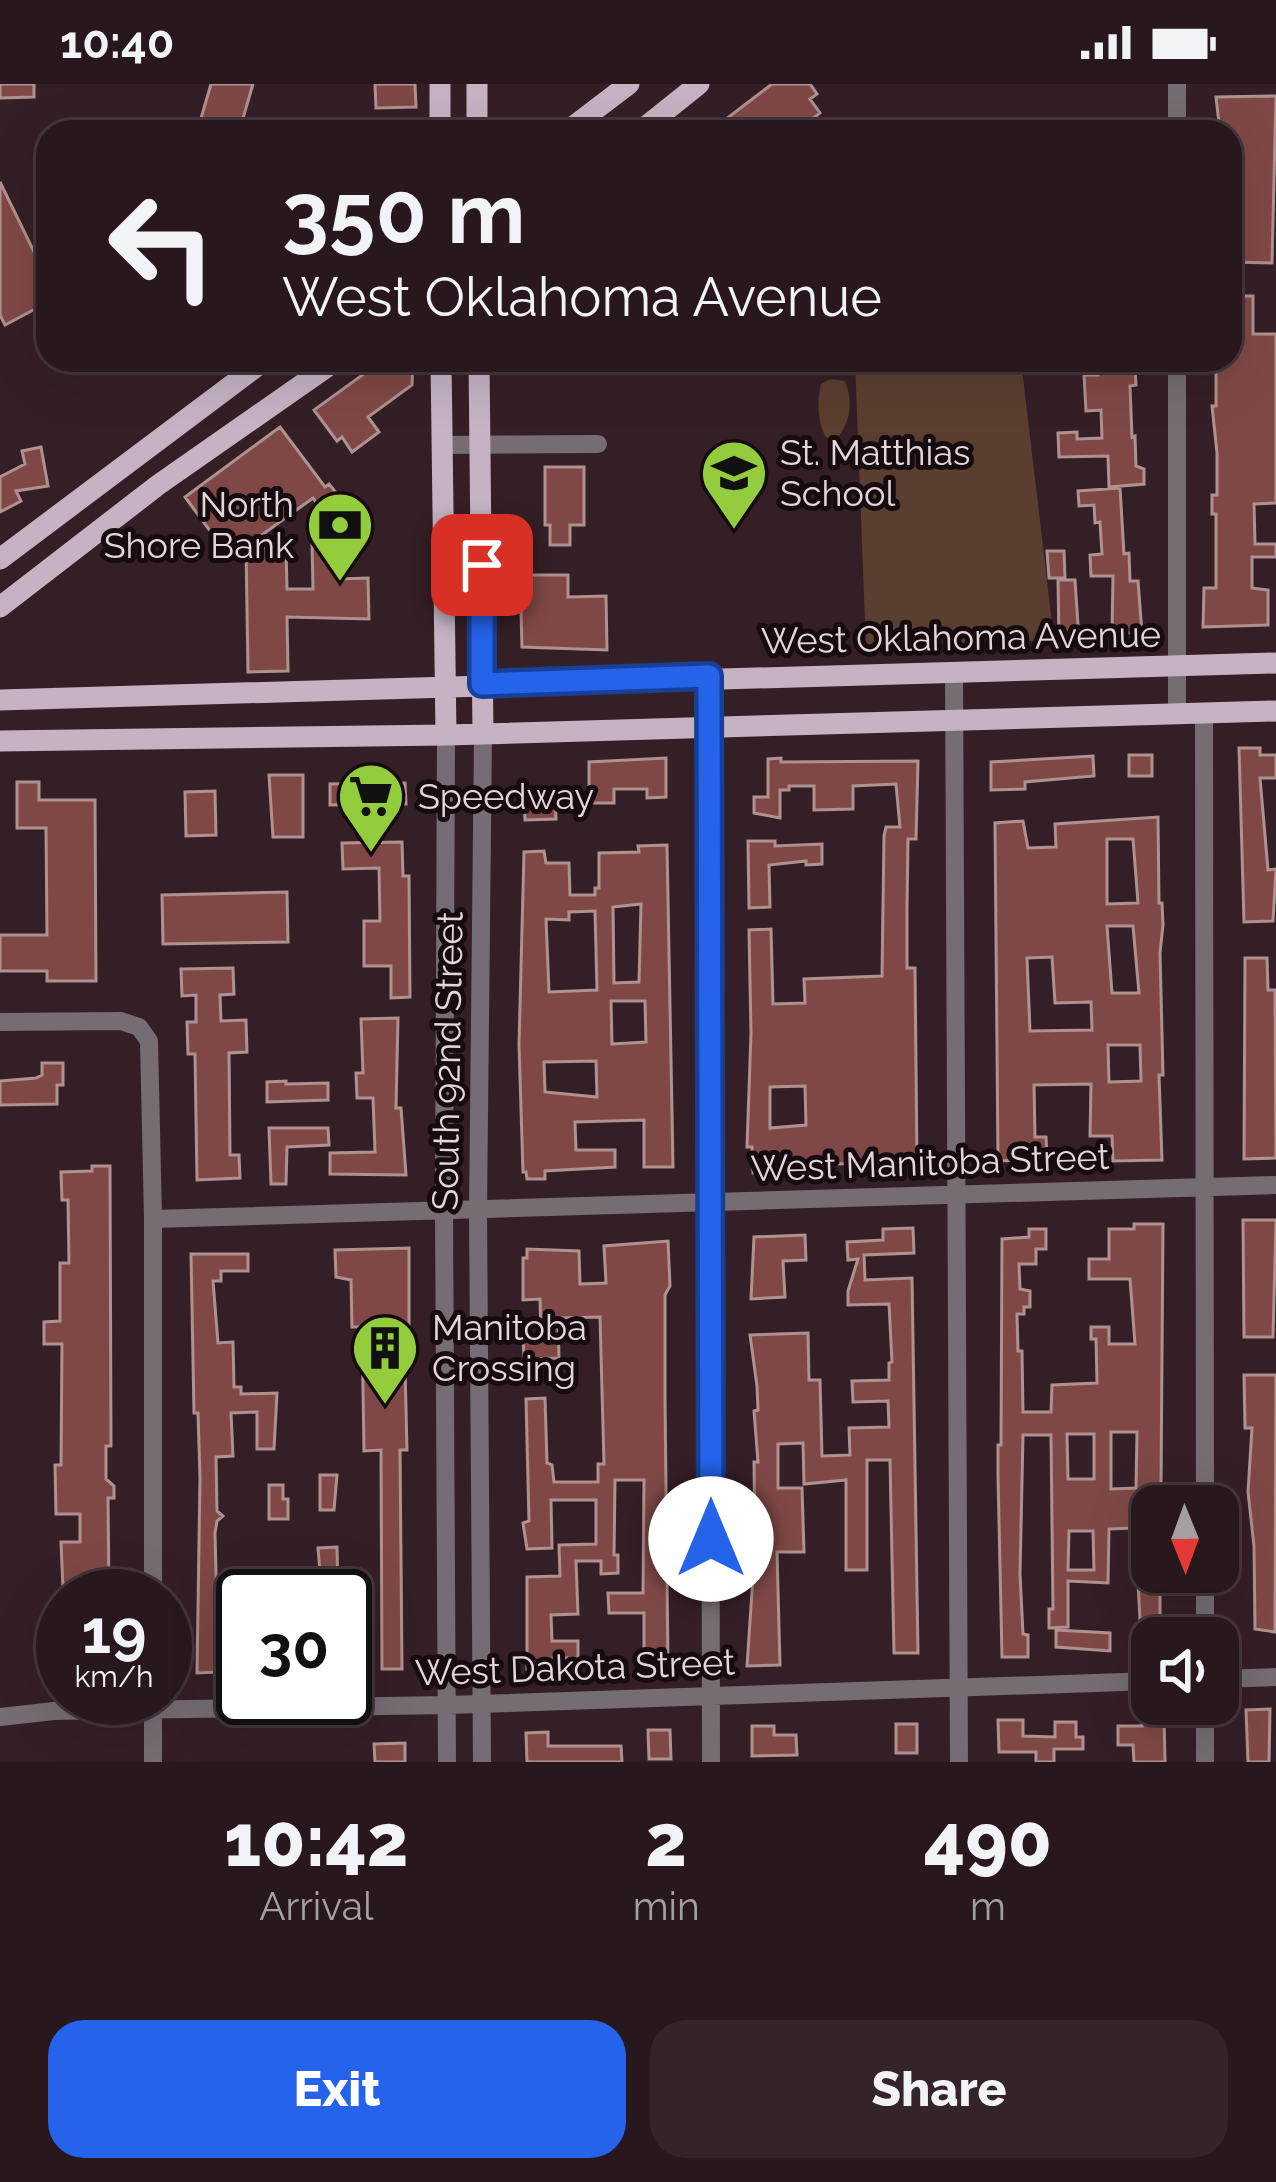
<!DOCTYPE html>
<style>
:root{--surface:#28171d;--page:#34242a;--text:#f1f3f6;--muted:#a59fa4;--line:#44363b;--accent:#2563eb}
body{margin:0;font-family:Raleway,sans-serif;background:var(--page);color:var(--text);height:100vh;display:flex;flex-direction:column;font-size:45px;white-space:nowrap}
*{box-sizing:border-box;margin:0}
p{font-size:39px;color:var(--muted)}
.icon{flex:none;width:66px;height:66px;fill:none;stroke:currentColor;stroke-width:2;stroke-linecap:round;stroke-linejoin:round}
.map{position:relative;height:1678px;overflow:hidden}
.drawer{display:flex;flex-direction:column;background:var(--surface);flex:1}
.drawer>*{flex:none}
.top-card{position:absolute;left:36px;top:36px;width:1206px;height:252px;border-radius:36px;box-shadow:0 12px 48px #0002,0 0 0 3px var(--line);background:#28171d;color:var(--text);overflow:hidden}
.needle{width:78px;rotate:179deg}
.buttons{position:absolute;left:1131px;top:1401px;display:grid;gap:24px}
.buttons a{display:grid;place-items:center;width:108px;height:108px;border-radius:24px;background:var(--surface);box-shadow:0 12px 48px #0002,0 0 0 3px var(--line);font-size:60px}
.speed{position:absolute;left:36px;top:1485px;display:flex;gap:24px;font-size:60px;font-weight:700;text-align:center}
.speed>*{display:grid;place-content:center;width:156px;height:156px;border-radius:50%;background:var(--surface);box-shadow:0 12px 48px #0002,0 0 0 3px var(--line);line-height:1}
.speed small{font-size:30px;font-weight:400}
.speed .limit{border:6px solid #111;border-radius:18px;background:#fff;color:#111}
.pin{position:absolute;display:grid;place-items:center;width:102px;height:102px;color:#fff;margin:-51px;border-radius:24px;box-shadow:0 6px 18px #0006}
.me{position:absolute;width:132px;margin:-66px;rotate:0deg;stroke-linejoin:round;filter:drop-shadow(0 0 9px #0008)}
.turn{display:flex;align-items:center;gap:42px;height:252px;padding:0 48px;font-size:54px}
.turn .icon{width:156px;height:156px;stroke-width:2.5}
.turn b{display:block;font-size:84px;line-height:102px}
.eta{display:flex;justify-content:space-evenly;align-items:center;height:204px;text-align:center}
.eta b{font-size:72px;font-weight:800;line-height:84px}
.button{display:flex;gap:24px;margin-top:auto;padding:24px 48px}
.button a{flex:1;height:138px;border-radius:36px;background:var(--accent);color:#fff;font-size:48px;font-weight:800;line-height:138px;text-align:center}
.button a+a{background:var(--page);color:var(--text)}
.status{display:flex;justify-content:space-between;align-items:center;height:84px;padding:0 60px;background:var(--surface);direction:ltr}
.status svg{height:33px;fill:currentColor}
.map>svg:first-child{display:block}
</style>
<div class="status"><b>10:40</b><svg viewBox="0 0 49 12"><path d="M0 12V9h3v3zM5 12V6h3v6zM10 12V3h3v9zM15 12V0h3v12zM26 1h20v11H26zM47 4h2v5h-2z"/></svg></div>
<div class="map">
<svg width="1276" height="1678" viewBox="0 0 1276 1678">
<rect width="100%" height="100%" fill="#351f27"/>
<path fill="#5a3f30" d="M855 276H1021L1054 556 866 562Z
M830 295 845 297C853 318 851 336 838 353L827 354C817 342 817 314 821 300Z"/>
<path fill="#7f4846" stroke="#af918f" stroke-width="3" fill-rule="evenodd" d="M0 0H34V13L0 14Z
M211 0H253L239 48H197Z
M375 0H415L416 23 376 24Z
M772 0H810L817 10 810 15 820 29 795 48H709Z
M1276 12 1272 179 1230 178V48H1220L1216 13Z
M0 98 36 172 39 170 48 186V218L5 241 0 231Z
M1230 212H1253V250H1276V419L1254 420 1255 460H1276V473H1252V504L1268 506V541L1203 543 1204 504H1216V430H1212V411H1217V369L1212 322H1216V276H1230Z
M383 276H413L412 301 368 333 379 348 352 368 342 353 337 357 314 326Z
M1135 282 1136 301 1130 302 1132 353 1135 352 1136 382 1144 385V400L1109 403 1108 372 1059 373 1058 349 1077 348V355L1102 354 1101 326 1086 327 1084 291H1098V285Z
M280 343 325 403 329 400 342 416 324 429 313 414 230 474 185 413Z
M41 363 48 402 16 407 21 417 0 428V393L25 380 22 367Z
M545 383H584V441H570V461H550V441H545Z
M1120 404 1124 470 1129 469 1130 497H1138L1142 549H1112L1113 492H1091L1090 471 1102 470 1100 438 1095 439 1094 421 1079 422 1078 407Z
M337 457 338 495 368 494 369 535 287 533 288 587 248 588 246 463H286L287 505H313L312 458Z
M1047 467H1064L1065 494H1049Z
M520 491H568V513L606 512 607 566 522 563Z
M1058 496H1075L1079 556H1059Z
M1239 664H1260V671H1276V694H1260L1268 786 1276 785 1273 837 1244 838Z
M1129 671H1152V692H1129Z
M1093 672 1094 692 1025 698V705L991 706V678Z
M666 674V713L647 714V705H614V719H589V678Z
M781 674V678L918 677 916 755H908L907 825V884H915L917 1079 824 1080 782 1084V1088L753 1089 752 1063H747L751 949 749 846 771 845 773 920 805 919 804 895 882 892 884 752 886 743H900L896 700 853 702V725L814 726V702H789V706H780V734L754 729V713H768V675ZM805 1002 806 1041 770 1044V1003Z
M269 691H303V753H273Z
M17 698H39V716H95L96 897H47V887H0V851H47L46 744H17Z
M405 699 406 720 330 721V700Z
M215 707 216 751 186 752 185 708Z
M524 713H555L556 735 525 736Z
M1158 733 1159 819H1162L1163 841 1160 869 1163 991H1159L1162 1076 1113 1077 1112 1052H1090L1091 1000 1034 1001 1035 1053H1046L1047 1075 998 1077 995 739 1023 737 1028 764 1056 763 1055 740ZM1107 755H1133L1138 819 1107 820ZM1107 842H1133L1139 909H1112ZM1027 874 1052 873 1055 919 1091 918 1092 946 1030 947ZM1108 961H1140L1141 997 1109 998Z
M748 757H775V762L822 760V780L806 781V777L769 781 770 823 749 824Z
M402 758 403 792H409L410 913 391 914V882H364V837H380L379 784 343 785 342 759Z
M667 761 673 1083H644V1036L575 1038 576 1066H615V1083L545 1087V1095H527L526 1088H523L519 961 524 768 544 767 546 779H569L570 811H595V804H599V769L639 768 638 762ZM641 820 639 898 614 899 613 823ZM595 827 597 906 549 908 546 835 569 836V828ZM611 917H645L646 958 612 960ZM596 977 597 1013 545 1008 544 978Z
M287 808 288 858 163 860 162 811Z
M1245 874H1267L1268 906H1275L1276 1074 1244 1075Z
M233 884 234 910 220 911 221 937 246 936 247 968 229 969 230 1071H239L240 1094 197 1096 195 970H188L187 938H196V911L182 912 181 885Z
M398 934 396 1024H401L406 1091 330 1090V1069L375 1068 373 1014H357L356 989H363L361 935Z
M42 979H63V1001H57V1020L0 1021V997L36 994 42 991Z
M286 997V1000L328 999V1016L267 1018V998Z
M269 1044H328L329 1061 287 1063 286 1100H271Z
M92 1082H110L111 1362H106V1395L114 1402V1414H108L109 1512H88V1505H63L61 1458H80V1430H56L55 1381H61L62 1260H44V1238L60 1237V1179H69L68 1116H62L61 1088 92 1087Z
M1243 1136H1276L1273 1253H1244Z
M1134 1140H1163L1161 1402 1160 1422H1152V1491H1160V1554H1141L1135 1444 1109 1445 1108 1499 1068 1497V1543L1049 1544V1525H1053L1051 1351H1023L1020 1490 1023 1550 1028 1551V1573H1002L998 1392V1361H1001L1002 1155 1029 1153V1145H1046V1165H1036V1180H1019L1020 1205 1030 1207V1223H1024V1230H1017L1018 1267H1022L1023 1328H1051L1052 1301 1097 1299 1096 1255H1091V1243H1109V1260H1135L1130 1195H1089V1175H1109V1145H1134ZM1111 1348H1137L1136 1404 1111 1405ZM1067 1350H1094V1395H1068ZM1069 1447H1093L1094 1486H1068Z
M913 1144 914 1169 864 1171 865 1196 912 1194 918 1569H894L890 1376H867V1486H846V1396L804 1400 803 1359 778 1360V1404H802L804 1468H777L780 1581 747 1582 755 1463 754 1378H758L754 1327 758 1326 757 1302 750 1251 808 1249 809 1296H820L822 1372 850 1371 849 1344 889 1343 888 1317 853 1318 852 1297 889 1296V1279L892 1278 889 1220 848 1221V1207L858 1175 848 1176 847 1158 883 1156V1145Z
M805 1151 806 1176 783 1177 785 1213 751 1215 754 1153Z
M668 1157 670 1202 665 1211V1314L668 1581 644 1582V1529H609L608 1509H643L644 1396H615L614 1471H618V1489L601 1490V1477H576L578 1530 551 1531 552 1557H578V1574H553V1584L527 1585V1493L560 1492 559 1461 596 1460V1416H551L552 1464 527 1465 523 1439 529 1437 526 1315 545 1314 547 1379 552 1381 554 1398H598V1380H604L600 1233 558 1234 559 1274 524 1275 523 1252 541 1251 540 1215 523 1216V1174H527V1165L579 1167 580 1200 606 1199 604 1162Z
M409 1164V1242H404L407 1366H400L402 1585H382L381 1366 364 1367 362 1243H352L351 1196 336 1193 335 1166Z
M191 1170H248V1187H221V1197H213L218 1259 233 1258 234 1303H241V1310L277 1309 274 1365H257V1328L231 1329 233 1372 216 1373 217 1427 223 1432 217 1437 215 1449 218 1568H243V1587L197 1589 200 1394 198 1329H194Z
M1244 1291H1276L1275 1548 1255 1545 1254 1462 1248 1408 1252 1344H1245Z
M320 1391H337L334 1426H320Z
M269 1401H283V1415H288V1435H269Z
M337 1463 338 1512H322L318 1464Z
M1056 1546 1110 1549V1567L1056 1563Z
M1270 1625 1269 1678H1248L1246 1626Z
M1142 1630H1164L1165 1678H1134L1133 1661H1118V1642H1142Z
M998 1636H1023V1652L1055 1653V1638H1076V1653H1083V1665H1054V1678H1036V1668H999Z
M896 1640H917V1669H896Z
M752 1642H774V1651H796L797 1671 752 1672Z
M648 1646H670L671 1675H649Z
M548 1648V1662H621L622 1678H527L526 1649Z
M405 1659V1678H375L374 1660Z"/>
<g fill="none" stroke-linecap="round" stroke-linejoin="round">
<path stroke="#756c74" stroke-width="18" d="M1177 48V0
M442 361 598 360
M954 587 959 1678
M709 593 711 1678
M1204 629 1205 1422
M1177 630V276
M446 651 444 1127 447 1678
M0 938 121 937 139 943 149 957 153 1135V1512
M153 1135 1276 1101
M1205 1488V1554
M1218 1595 1276 1593
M153 1617V1678
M1205 1620V1678
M0 1633 54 1627 448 1621 1152 1597
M482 1678 478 1126 483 650"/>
<path stroke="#c5b3c3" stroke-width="21" d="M440 0V48
M477 0V48
M566 48 629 0
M639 48 699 0
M441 276 446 651
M479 276 483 650
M0 475 265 276
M0 523 158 401 337 276
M0 616 1276 579
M0 657 446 651 1276 627"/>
</g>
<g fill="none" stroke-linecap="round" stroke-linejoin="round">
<g stroke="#184099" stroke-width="30">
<path id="route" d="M482 481V600L709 592 711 1455"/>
</g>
<use href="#route" stroke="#2563eb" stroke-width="21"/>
</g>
<defs>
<g id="school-pin" transform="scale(3.45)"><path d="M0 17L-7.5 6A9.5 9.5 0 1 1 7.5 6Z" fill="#93cc3d" stroke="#160c10"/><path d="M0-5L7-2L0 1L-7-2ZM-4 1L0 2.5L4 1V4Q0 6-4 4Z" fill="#111"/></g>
<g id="bank-pin" transform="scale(3.45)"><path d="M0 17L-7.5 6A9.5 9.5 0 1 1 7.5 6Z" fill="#93cc3d" stroke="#160c10"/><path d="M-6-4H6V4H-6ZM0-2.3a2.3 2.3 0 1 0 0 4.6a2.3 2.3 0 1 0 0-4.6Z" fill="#111"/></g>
<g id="supermarket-pin" transform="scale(3.45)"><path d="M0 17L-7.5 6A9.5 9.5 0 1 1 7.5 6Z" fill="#93cc3d" stroke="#160c10"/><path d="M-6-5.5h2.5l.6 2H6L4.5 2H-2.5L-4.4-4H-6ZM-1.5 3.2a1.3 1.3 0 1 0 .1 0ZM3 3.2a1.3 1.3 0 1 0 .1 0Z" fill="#111"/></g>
<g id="building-pin" transform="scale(3.45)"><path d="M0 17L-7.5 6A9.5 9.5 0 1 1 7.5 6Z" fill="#93cc3d" stroke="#160c10"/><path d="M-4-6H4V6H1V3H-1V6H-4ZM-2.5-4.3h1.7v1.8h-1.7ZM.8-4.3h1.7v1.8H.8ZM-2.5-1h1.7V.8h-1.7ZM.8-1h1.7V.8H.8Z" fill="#111"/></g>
</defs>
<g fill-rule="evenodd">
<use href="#school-pin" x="734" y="389"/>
<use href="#bank-pin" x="340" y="441"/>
<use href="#supermarket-pin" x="371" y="712"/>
<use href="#building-pin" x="385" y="1264"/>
</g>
<g text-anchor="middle" stroke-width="10" stroke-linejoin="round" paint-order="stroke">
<g font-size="36" fill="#e4d5da" stroke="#160c10" text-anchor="start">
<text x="780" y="381">St. Matthias<tspan x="780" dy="41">School</tspan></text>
<text x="294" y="433" text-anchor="end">North<tspan x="294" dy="41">Shore Bank</tspan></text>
<text x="418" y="725">Speedway</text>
<text x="432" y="1256">Manitoba<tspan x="432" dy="41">Crossing</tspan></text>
</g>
<g font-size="36" fill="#e4d5da" stroke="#160c10">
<text transform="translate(961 553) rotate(-1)" y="13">West Oklahoma Avenue</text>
<text transform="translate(447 977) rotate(-89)" y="13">South 92nd Street</text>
<text transform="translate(930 1078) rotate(-2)" y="13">West Manitoba Street</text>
<text transform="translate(575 1583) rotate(-2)" y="13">West Dakota Street</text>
</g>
</g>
</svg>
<div class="buttons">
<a><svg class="needle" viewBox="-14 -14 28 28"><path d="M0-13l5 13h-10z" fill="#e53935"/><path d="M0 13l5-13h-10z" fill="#a59fa4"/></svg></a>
<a><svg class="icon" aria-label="sound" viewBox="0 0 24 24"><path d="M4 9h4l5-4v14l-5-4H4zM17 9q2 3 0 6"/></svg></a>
</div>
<div class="speed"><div>19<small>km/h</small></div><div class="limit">30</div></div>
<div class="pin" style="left:482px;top:481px;background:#d93025"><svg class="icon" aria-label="arrive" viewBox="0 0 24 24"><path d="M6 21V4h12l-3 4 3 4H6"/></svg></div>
<svg class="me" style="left:711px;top:1455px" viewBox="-20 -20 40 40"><circle r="19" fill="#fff"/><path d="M0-13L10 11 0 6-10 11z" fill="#2563eb"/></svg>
<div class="top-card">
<div class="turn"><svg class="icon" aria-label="left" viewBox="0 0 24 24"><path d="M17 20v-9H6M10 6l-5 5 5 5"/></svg><div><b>350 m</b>West Oklahoma Avenue</div></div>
</div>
</div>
<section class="drawer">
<div class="eta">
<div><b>10:42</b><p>Arrival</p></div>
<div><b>2</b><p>min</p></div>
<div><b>490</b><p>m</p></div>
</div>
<div class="button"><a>Exit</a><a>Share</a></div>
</section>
